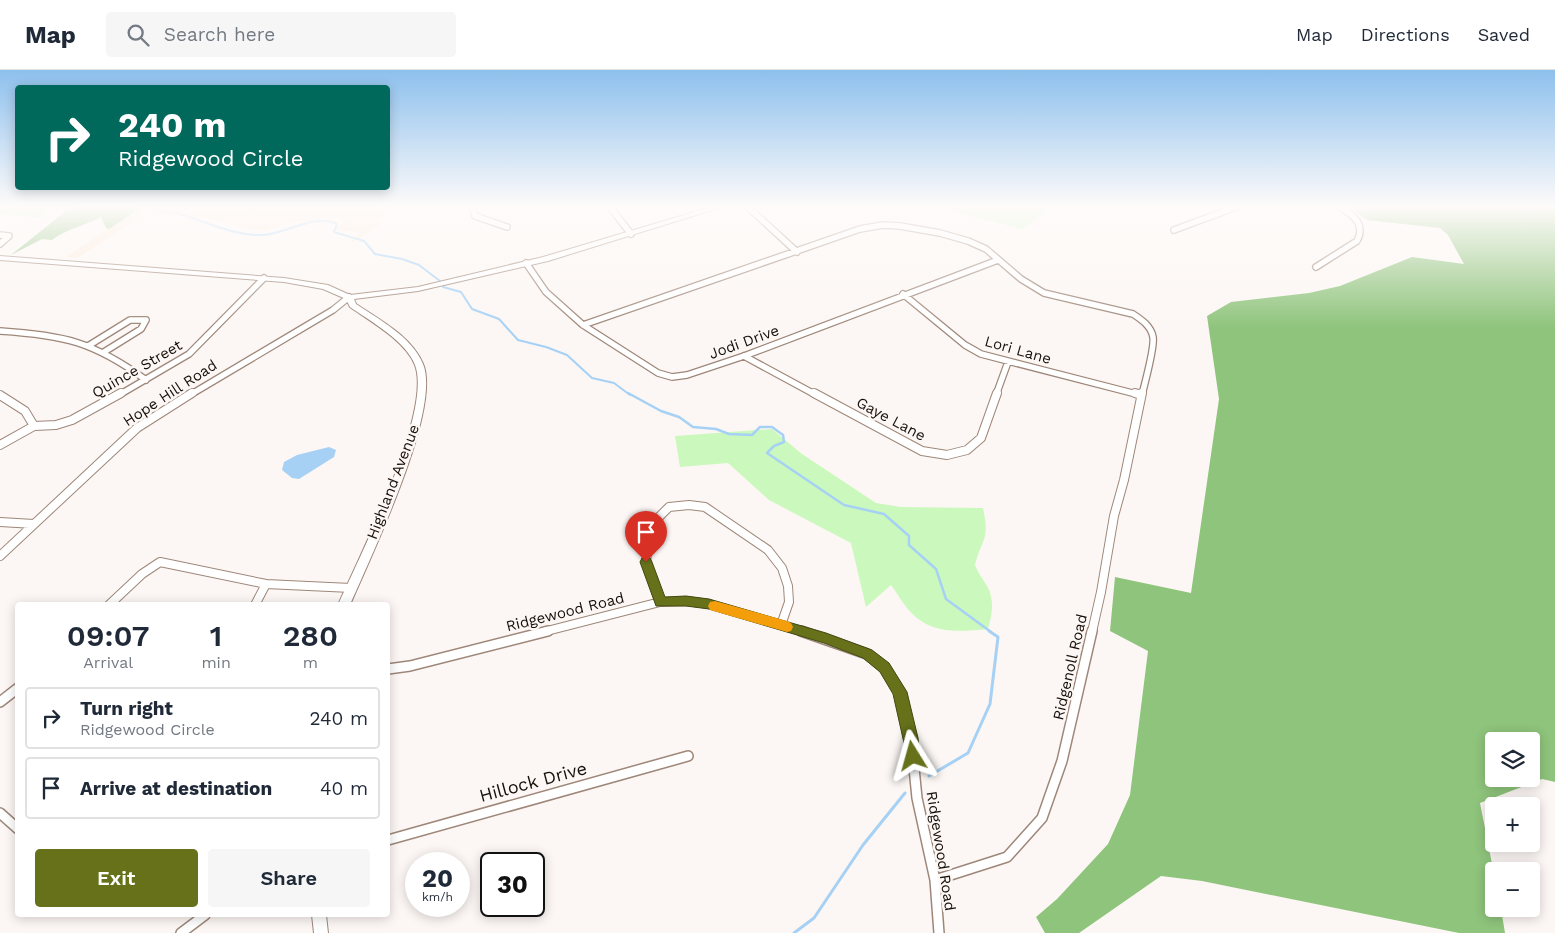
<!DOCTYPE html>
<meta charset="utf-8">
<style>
:root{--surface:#fff;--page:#f6f6f7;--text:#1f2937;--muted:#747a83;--line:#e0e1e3;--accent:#66711a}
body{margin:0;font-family:"Work Sans",sans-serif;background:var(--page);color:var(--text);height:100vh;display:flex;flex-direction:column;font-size:19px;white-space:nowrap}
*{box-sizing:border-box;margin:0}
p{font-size:16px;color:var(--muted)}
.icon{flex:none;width:28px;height:28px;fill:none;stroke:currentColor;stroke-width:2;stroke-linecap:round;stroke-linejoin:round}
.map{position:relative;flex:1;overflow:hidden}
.drawer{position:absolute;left:15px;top:532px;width:375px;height:315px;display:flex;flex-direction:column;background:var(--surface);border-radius:5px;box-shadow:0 2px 12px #0003}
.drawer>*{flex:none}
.guide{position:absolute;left:15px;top:15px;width:375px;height:105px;border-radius:5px;box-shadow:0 2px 12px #0003;background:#00695c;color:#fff;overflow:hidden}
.buttons{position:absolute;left:1485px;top:662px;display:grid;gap:10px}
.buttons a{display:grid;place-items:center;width:55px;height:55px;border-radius:5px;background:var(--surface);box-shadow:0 2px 12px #0003;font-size:25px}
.speed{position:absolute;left:405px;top:782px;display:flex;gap:10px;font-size:25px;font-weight:700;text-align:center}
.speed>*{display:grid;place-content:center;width:65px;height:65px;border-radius:50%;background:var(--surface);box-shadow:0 2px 12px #0003;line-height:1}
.speed small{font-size:12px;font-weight:400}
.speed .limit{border:2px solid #111;border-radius:8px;background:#fff;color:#111}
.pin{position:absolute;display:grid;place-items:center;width:42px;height:42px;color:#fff;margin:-51px -21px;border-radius:50% 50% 50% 0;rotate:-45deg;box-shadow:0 0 5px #0007}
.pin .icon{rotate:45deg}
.me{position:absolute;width:55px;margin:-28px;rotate:352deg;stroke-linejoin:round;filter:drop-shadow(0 0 4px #0008)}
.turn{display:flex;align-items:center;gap:18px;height:105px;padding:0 20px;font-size:22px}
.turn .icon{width:65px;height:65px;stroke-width:2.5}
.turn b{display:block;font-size:35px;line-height:42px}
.eta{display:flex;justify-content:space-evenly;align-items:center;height:85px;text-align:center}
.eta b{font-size:30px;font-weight:600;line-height:35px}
.action{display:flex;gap:10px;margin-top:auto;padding:10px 20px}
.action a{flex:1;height:58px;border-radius:5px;background:var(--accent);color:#fff;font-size:20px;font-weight:600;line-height:58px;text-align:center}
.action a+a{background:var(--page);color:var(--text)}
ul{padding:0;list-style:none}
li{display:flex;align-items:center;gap:15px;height:62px;margin:0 10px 8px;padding:0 10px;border:2px solid var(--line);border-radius:5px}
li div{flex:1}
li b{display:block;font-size:19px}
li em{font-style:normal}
header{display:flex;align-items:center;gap:30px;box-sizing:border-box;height:70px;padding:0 25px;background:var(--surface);border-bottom:1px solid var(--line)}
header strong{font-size:24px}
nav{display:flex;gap:28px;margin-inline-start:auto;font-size:18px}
.search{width:350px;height:45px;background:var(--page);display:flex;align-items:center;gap:12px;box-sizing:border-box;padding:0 18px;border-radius:5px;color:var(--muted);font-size:19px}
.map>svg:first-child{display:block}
</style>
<header>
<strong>Map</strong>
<div class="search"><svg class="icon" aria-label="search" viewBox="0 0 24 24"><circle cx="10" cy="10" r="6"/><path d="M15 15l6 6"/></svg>Search here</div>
<nav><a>Map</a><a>Directions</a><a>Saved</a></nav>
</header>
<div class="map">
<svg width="1555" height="863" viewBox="0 0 1555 863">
<rect width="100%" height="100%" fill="#fcf7f4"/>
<path fill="#fcebd9" d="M142 137H398L376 150 382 153 354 172 351 171 360 163 336 159 348 147 293 152 263 161 232 155 210 148H198L146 143 77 188 66 187Z"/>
<path fill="#cbf8bc" d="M0 137H75L67 140H51L41 148 0 144Z
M935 137H1053L1022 159Z
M772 359 802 384 876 433 901 437 983 438C990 471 982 467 975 495 978 503 983 509 987 516 995 530 992 544 988 559 955 562 926 565 904 534 899 528 896 521 891 515L866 537 851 473 769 430 728 393 680 397 675 366Z"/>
<path fill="#8fc47c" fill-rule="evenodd" d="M75 137H142L109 159 106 158 101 147C86 155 64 160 52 170L42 169 11 185 67 140Z
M1349 137H1555V712L1542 709 1480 733 1494 804V839H1501L1505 863H1459L1202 811 1161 806 1079 863H1045L1036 847 1057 829 1108 774 1130 725 1148 581 1110 561 1115 507 1191 523 1219 329 1207 246 1231 232 1309 223 1340 216 1412 187 1464 194 1448 165 1440 158 1367 150ZM1494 671H1531V709H1494Z"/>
<path fill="#a6d1f5" d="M329 377 336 380 334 387 299 409 292 408 282 400 284 392 297 385Z"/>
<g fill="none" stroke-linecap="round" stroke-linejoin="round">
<path stroke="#a6d1f5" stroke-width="2" d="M137 137 141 138
M154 139C192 142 224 166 262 165 288 164 312 143 337 154L334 162 364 171 375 184 402 189 419 195 440 211
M443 217 461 222 472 239 499 249 518 270 546 277 567 285 592 308 614 313 630 325"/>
<path stroke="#a6d1f5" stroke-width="2.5" d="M628 323 661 341 679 347 693 357 716 359 729 364 752 365 760 357H772L783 365 784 372 774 376 767 383 844 435 884 444 909 466V475L936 499 946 529 991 562"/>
<path stroke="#a6d1f5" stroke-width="3" d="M929 706 968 683 990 634 998 567 989 561
M794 863 814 848 863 775 905 723"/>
<g stroke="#9e8779" stroke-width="8">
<path id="minor-far2" d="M472 137 475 146 507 157
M610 137 631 164
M748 137 797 182
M1174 160 1236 137
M0 165 9 166 0 174
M526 193 546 222 583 255 658 303 672 307 687 305 744 286 998 190
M1316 197 1357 171C1366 154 1353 145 1340 137
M903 224 965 275 981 284 1140 325
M583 255 860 159 883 155 900 156 940 163 968 171 986 179 1021 209 1044 223 1133 244C1142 250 1151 256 1153 267 1155 277 1145 312 1142 325
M0 261C64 265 94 272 146 310
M88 276 130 250H146L141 259 104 282
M744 286 816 325
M119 325 189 284 264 208
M190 325 333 240 349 227
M996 325 1008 292"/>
</g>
<g stroke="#9e8779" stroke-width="10">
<path id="minor-far1" d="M814 323 922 381 947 385 967 380 981 368 997 323
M1135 323 1141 325
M0 325 25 341 34 356
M0 375 34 356 56 355 72 350 121 323
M0 452 34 454
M0 486 137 358 192 323
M266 514 351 518
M660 532 646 492 649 468 657 449 669 437 689 435 705 437 768 480 782 498 788 516 789 532 781 555
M109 535 142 504 160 492 266 514 255 535
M543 562 660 532 686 531 709 534 805 562
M1092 562 1101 522 1114 446 1124 410 1142 323"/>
</g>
<g stroke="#9e8779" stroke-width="12">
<path id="minor" d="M801 561 867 584 885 598 900 622 911 668 917 728 935 810 939 863
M388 599 410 596 548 561
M0 632 18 618
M0 743 18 759
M388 770 688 686
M935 810 1007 787 1042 748 1062 691 1092 561
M181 863 205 845"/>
</g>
<g stroke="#9e8779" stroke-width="2">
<path id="tertiary" d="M711 137H722L548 191 418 221 354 229 356 234C380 250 412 267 423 294 442 339 370 488 350 535H338C359 488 433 341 415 295 406 271 370 251 350 237L346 229 323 219 284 212 0 190V186L284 208 328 215 350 225 418 217 543 187Z
M312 845H326L328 863H314Z"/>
</g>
<use href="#minor-far2" stroke="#fff" stroke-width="5.5"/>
<use href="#minor-far1" stroke="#fff" stroke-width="8"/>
<use href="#minor" stroke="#fff" stroke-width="9"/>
<use href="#tertiary" fill="#fff" fill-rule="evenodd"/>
</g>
<linearGradient id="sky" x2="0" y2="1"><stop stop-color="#8dc0ed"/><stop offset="0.53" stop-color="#fefbfa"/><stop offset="1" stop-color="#fefbfa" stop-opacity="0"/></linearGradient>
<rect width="1555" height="258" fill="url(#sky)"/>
<path fill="#66711a" stroke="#424911" d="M646 487 650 488 652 492 665 527 686 526 709 529 826 563 872 580 889 593 907 622 918 668 920 686 918 691 913 693 908 691 893 624 880 602 863 588 824 573 709 539 686 536H656L640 492 642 488Z"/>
<path fill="#f59e0b" d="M715 531 787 551 791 553 793 557 791 561 787 562 710 540 708 536 710 532Z"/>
<g text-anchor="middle" stroke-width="5" stroke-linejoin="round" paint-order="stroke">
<g font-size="15" fill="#170f09" stroke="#fcf7f4">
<text transform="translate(744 272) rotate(-20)" y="5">Jodi Drive</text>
<text transform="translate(1018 280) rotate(16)" y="5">Lori Lane</text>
<text transform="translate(137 299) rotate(-30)" y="5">Quince Street</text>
<text transform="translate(170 323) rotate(-33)" y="5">Hope Hill Road</text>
<text transform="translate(891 349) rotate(28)" y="5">Gaye Lane</text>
<text transform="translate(393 412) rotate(-69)" y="5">Highland Avenue</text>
<text transform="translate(565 542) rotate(-14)" y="5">Ridgewood Road</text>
<text transform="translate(1070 597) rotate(-77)" y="5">Ridgenoll Road</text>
<text transform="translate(941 781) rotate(81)" y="5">Ridgewood Road</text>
</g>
<g font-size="18" fill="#170f09" stroke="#fcf7f4">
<text transform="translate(533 712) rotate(-15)" y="6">Hillock Drive</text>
</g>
</g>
</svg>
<div class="buttons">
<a><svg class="icon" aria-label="layers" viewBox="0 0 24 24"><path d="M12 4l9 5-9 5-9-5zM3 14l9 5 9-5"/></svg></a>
<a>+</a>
<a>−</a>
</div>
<div class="speed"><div>20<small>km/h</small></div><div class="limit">30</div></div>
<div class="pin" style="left:646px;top:492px;background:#d93025"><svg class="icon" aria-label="arrive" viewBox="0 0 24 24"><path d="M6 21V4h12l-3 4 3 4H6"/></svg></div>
<svg class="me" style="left:913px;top:686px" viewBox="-20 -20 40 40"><path d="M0-17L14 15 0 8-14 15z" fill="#66711a" stroke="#fff" stroke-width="4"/></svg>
<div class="guide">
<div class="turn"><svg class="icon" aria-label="right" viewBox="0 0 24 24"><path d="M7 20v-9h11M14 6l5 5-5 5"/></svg><div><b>240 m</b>Ridgewood Circle</div></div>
</div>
<section class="drawer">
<div class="eta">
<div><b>09:07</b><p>Arrival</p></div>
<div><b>1</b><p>min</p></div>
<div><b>280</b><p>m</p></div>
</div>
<ul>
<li><svg class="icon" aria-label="right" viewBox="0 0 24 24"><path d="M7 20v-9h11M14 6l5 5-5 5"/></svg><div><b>Turn right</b><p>Ridgewood Circle</p></div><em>240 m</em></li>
<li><svg class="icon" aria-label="arrive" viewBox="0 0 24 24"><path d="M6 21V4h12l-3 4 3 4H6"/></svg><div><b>Arrive at destination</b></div><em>40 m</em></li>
</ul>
<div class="action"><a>Exit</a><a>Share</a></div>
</section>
</div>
